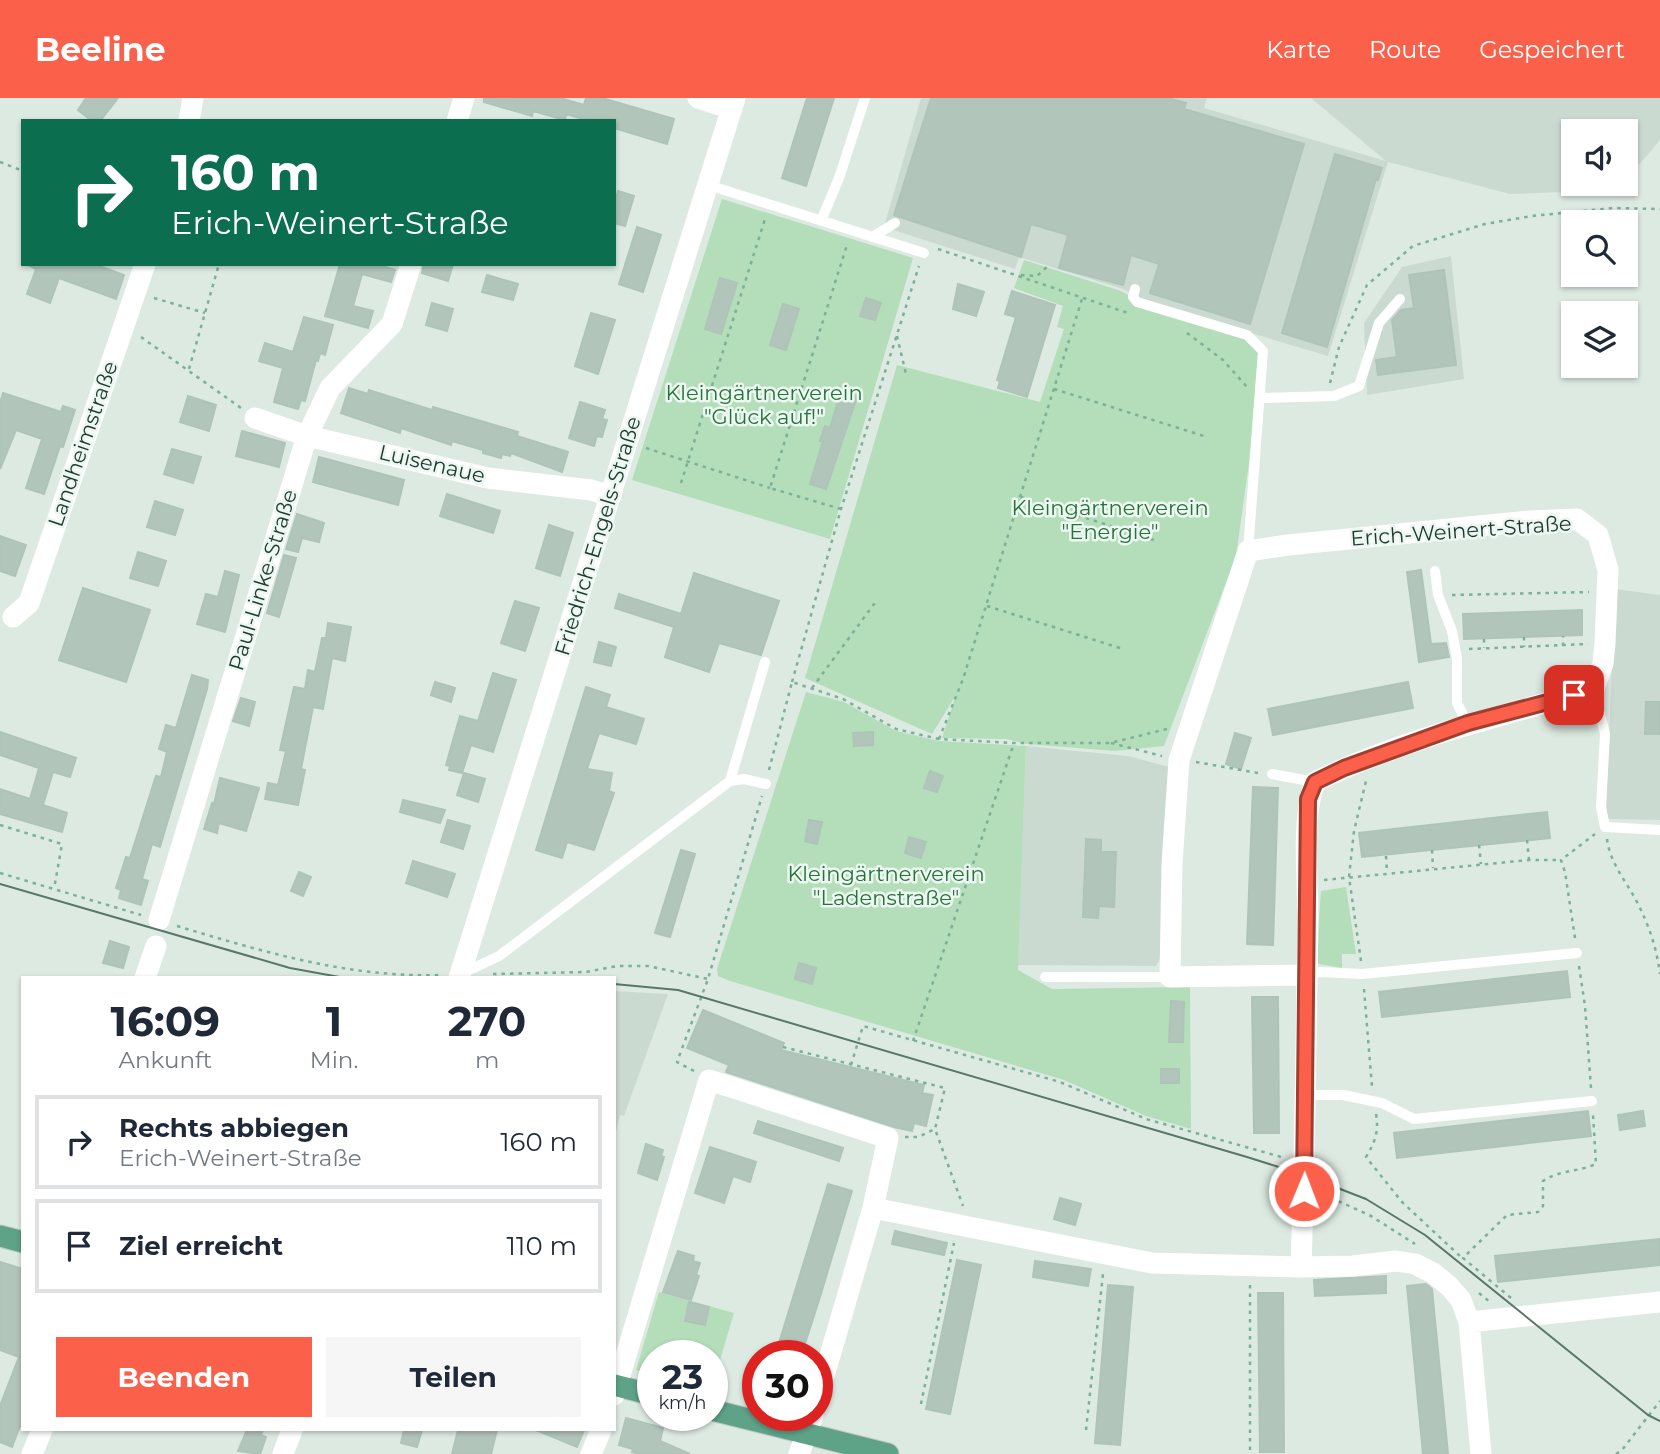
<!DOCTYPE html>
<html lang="de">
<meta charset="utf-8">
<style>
:root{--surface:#fff;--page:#f6f6f7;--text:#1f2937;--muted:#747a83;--line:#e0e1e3;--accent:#fa604a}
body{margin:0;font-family:Montserrat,sans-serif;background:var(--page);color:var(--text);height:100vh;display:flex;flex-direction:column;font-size:26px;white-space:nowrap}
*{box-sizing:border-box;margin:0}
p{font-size:23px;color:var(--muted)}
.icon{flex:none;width:38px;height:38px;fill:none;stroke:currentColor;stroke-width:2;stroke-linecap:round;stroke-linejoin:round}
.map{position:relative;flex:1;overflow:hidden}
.details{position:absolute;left:21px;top:878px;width:595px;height:455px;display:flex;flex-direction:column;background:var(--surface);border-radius:0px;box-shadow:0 2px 5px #0004}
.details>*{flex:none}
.banner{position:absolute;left:21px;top:21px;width:595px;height:147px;border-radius:0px;box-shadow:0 2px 5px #0004;background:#0b6e4f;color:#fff;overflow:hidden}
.controls{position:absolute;left:1561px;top:21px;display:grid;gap:14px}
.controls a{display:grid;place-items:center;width:77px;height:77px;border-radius:0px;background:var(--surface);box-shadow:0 2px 5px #0004;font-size:35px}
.speed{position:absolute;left:637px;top:1242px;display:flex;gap:14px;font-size:35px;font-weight:700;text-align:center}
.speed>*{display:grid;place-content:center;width:91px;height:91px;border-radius:50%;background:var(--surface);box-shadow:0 2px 5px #0004;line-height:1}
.speed small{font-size:18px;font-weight:400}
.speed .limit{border:10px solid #d22;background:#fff;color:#111}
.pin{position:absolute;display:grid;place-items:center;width:60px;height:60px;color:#fff;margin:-30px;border-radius:14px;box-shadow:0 4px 10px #0006}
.me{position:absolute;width:77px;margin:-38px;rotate:1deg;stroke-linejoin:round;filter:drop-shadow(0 0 5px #0008)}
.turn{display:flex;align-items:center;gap:24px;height:147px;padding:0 35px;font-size:32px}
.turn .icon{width:91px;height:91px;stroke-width:2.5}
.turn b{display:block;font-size:49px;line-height:60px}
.eta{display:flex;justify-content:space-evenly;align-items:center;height:119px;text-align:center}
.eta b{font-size:42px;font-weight:700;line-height:49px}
.primary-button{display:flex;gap:14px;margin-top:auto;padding:14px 35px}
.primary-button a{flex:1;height:80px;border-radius:0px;background:var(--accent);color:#fff;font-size:28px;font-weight:700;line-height:80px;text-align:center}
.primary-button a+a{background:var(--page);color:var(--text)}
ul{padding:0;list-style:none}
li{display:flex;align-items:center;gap:21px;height:94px;margin:0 14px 10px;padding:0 21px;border:4px solid var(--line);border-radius:0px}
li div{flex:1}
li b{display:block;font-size:26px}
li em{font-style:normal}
header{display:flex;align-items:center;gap:42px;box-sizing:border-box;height:98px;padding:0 35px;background:var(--accent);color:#fff}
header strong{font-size:33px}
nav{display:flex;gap:38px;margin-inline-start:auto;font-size:24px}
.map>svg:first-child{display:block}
</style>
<header>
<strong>Beeline</strong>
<nav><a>Karte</a><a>Route</a><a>Gespeichert</a></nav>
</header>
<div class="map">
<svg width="1660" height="1356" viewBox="0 0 1660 1356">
<rect width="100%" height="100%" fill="#ddeae2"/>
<path fill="#cbdad1" d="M921 0H1207L1204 10 1386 63 1311 0H1660V42L1626 82V33H1573V86H1622L1617 92 1510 96 1388 64 1328 258 1143 203 1123 191 1019 159 1015 171 884 129Z
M1451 158 1464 281 1367 297 1364 225 1402 169Z
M1615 491 1660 497V722L1609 721 1606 715Z
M1026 648 1128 658 1169 669 1162 857 1156 868 1018 867Z
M614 893 668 896 624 1018 620 1017 614 1041Z"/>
<path fill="#b4ddba" d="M722 101 913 160 830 441 632 382Z
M1024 162 1121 193 1132 199 1245 240 1258 255 1249 365 1236 458 1164 648 1115 653 1027 646 1006 641 942 640 956 597 932 636 805 580 897 267 1040 304 1064 231 1057 229 1063 208 1014 190Z
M806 594 844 604 896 633 939 643 1026 648 1018 872 1052 891 1190 889 1191 1031 1146 1018 1064 982 730 883 718 878 717 871Z
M1346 789 1356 856H1342V870L1319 866 1316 861 1321 793Z
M659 1194 734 1215 712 1289V1258H653V1277L636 1272Z"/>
<path fill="#b2c5bb" stroke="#afc4b9" stroke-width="2" d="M86 0H118L100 23H92L78 12Z
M484 0H560L584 7 586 0H602L674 21 667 46 614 30V23H590L566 16 565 22 533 13 532 18 484 4Z
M807 0H834L806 88 782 80Z
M931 0H1168L1186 5 1184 11 1304 46 1250 226 1150 195 1159 166 1131 157 1123 187 1059 170 1068 137 1031 126 1021 159 894 117Z
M1335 56 1382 70 1378 82 1376 81 1327 249 1282 235Z
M618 93 634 98 625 128 614 125V107Z
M637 129 661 137 643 194 619 186Z
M26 166H94L124 177 116 201 59 180 50 205 27 196 36 171Z
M340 166H375L395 172 391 184 362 176 353 208 373 213 368 230 325 218Z
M424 166H453L448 183 422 175Z
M1444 172 1456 267 1378 277 1376 262 1397 259 1392 222 1401 212 1414 210 1409 177Z
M487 177 518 186 513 202 482 194Z
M720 180 737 185 721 236 705 231Z
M958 186 984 194 976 218 953 211Z
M1012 193 1055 207 1027 299 998 290 1000 283 997 282 1016 219 1005 216Z
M866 200 881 205 875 222 860 218Z
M432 205 453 211 447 233 426 227Z
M783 206 799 211 786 252 770 247Z
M591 215 615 222 598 276 575 268Z
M304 219 333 227 325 257 320 255 318 263 316 262 305 303 301 302 298 311 274 304 283 270 259 263 265 245 293 254Z
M349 290 368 296 369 292 432 312 433 309 518 334 517 338 568 354 562 374 511 355 510 358 502 356 501 360 483 355V352L452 343 451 347 401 330 400 335 341 315Z
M841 294 857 299 826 391 810 386 823 343H820L825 328 830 330Z
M3 295 61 314 63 308 75 312 63 349 60 348 44 396 26 390 42 341 16 332 0 371V305Z
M188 298 216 307 209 333 180 324Z
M580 304 605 312 602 321 607 322 602 339 597 338 594 348 569 340Z
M242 333 285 345 279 369 236 358Z
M172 351 201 359 193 385 164 376Z
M319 359 404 382 398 407 313 384Z
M447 396 500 413 493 435 440 418Z
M155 403 183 412 175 437 147 429Z
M297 416 324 425 319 444 302 440 298 454 286 451Z
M549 427 573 435 560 478 536 470Z
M0 438 26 447 15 478 0 473Z
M138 454 166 463 158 488 130 480Z
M284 457 296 460 279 519 267 515Z
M1421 472 1431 546 1446 545 1449 559 1419 564 1407 474Z
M225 473 239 477 225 534 197 526 206 496 218 499Z
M694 475 779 503 761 557 719 545 709 574 665 559 674 529 615 510 619 496 681 516Z
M83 490 150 512 126 584 59 562Z
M515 503 539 510 525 553 501 545Z
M1582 512V537L1464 541 1463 516Z
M328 525 351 529 345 563 332 560 323 611 313 609 301 671 305 672 298 707 265 701 268 685 278 687 286 653 280 652 294 589 305 591 308 572 315 574 322 540H326Z
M599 544 616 549 611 568 594 564Z
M493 575 516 582 493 654 471 647 462 675 449 672 450 668 446 667 460 618 478 623Z
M192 577 208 582 207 591 160 749 152 746 142 781 148 783 141 807 119 800 121 792 116 790 126 759 130 760 156 678 161 679 167 654 159 651 166 627 176 630Z
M435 584 455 590 451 604 431 597Z
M1408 584 1413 610 1273 637 1268 611Z
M586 589 610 597 606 609 644 621 636 646 599 635 587 671 612 675 609 693 614 695 594 752 567 744 562 760 536 752Z
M241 600 255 604 249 628 233 623Z
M1646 604H1660V636H1645Z
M0 634 76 660 70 679 53 674 43 707 67 715 62 734 0 716V691L30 701 39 670 0 657Z
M873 634V647L854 648 853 635Z
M1235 635 1251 640 1241 671 1226 666Z
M930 673 943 678 937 694 924 690Z
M464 675 485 681 478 704 457 697Z
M220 680 259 690 246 733 219 725 217 735 204 731 212 705 214 706Z
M1253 689 1278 690 1273 847 1247 846Z
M403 702 445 712 440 725 400 714Z
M1547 714 1550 740 1362 759 1359 735Z
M448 722 470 728 463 751 441 744Z
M809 722 822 724 817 746 805 743Z
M909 739 926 744 921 760 905 755Z
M1086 741 1101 742V754H1116L1114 809 1099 808 1098 820 1083 819Z
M681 752 695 756 670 839 655 835Z
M413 763 455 776 447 799 406 785Z
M299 774 311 779 303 798 291 793Z
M110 843 129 849 123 870 103 865Z
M799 865 816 870 812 886 795 881Z
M1567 873 1570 899 1382 919 1379 894Z
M1252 899H1278L1279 1035H1254Z
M1171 903 1184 904 1183 944H1169Z
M703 912 784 945 781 952 924 987 922 995 933 997 926 1028 914 1025 912 1033 894 1029 726 974 729 967 687 950Z
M1161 971H1179V985H1161Z
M1588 1013 1591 1038 1397 1060 1394 1035Z
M1643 1013 1645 1028 1620 1032 1618 1017Z
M758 1023 843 1050 839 1063 754 1035Z
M646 1046 663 1052 661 1058 664 1059 657 1082 638 1075Z
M710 1049 756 1064 750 1084 733 1078 724 1105 695 1095Z
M828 1086 852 1093 819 1202 801 1258H775Z
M1060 1100 1081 1106 1075 1127 1054 1121Z
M895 1133 947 1145 944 1157 892 1146Z
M1660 1141V1167L1498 1184 1495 1158Z
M678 1153 694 1158 693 1163 700 1165 696 1177 699 1178 691 1202 663 1194Z
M957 1162 981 1167 950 1316 926 1311Z
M1035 1163 1091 1171 1088 1188 1033 1179Z
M0 1164 23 1171V1320L12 1349 0 1344V1308L19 1259 0 1252Z
M1386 1178V1195L1315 1198 1314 1182Z
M1426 1186 1432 1191 1448 1356H1423L1407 1188Z
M1108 1187 1133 1189 1120 1347 1095 1345Z
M1258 1195H1283L1284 1354H1260Z
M689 1204 709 1209 705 1227 685 1223Z
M626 1320 663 1330 660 1343 690 1356H640L632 1354 633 1351 619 1347Z
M247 1332H263L261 1337 266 1339 260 1356 238 1353Z
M404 1332H422L417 1349 401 1345Z
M458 1332H497L491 1356H452Z
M536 1332H584L577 1349Z"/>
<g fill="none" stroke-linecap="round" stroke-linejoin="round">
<g stroke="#c0c8c5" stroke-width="23">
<path id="primary" d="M0 1138 23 1144
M614 1287 653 1297
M712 1312 888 1356"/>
</g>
<path stroke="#7bb099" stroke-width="2.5" stroke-dasharray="3.5 5" stroke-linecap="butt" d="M0 64 23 73
M938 151 1128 215
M1021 177 1037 178 1048 168
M154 200 205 215
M1187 235 1223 262 1247 289
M897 238 906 276
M141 239 241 310
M189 271 219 166
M1330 285 1339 249 1367 187 1413 148 1485 126 1532 118 1613 110 1660 111
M1054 291 1207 339
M646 350 770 390
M681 385 766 118
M1021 399 1157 443
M841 411 770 390 847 147
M1452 497 1589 494
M987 508 1123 551
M1524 539V549
M1484 541V550
M1563 548V538
M1469 551 1588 546
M792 584 841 411 919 168
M812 590 877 502
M939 641 963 581 1082 201
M1111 645 1162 658
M1196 664 1258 675
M769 672 792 584 843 601 896 631 939 641 1014 645H1110L1171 630
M0 727 62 746 54 791
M1607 741C1610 765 1626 783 1637 804 1650 830 1656 848 1660 876
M1527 742 1529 762
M1479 747 1481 766
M1432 752 1433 770
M1386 758 1387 775
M0 775 141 817
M1324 782 1529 762H1561
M177 828C264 854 350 880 441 877
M1575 840 1565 774 1561 762 1595 736
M1361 863 1349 779 1354 733 1366 683
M1579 868 1585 908 1591 990
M493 876 586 874 617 868H648L708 881
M1364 891 1372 989
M913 943 1014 645
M783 949 945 990 935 1031 963 1108
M851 967 863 928 1060 984 1146 1021 1285 1060
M694 973 677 964 708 881 762 698
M1376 1016C1379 1034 1375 1044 1366 1059L1402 1104 1462 1160
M905 1039H918L935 1031
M1323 1096 1371 1118 1415 1146
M1479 1195 1490 1204
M1511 1200 1463 1160 1507 1117 1538 1114 1543 1108V1083C1559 1072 1578 1074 1596 1066L1593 1017
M921 1306 954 1145
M1086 1332 1103 1176
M1250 1352V1187
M1616 1356 1622 1352 1660 1303"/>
<path stroke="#fff" stroke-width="10" d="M708 87 924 155
M821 123 839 80 865 0
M872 139 895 125
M1135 191 1133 199 1137 204 1247 237 1263 253 1248 453
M1260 300 1334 298 1359 288 1379 225 1400 201
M1435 473 1438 497 1452 533 1457 561V605L1467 625
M1594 591 1605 636 1601 709 1605 729 1660 732
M1272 676 1315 684
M730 683 765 564
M463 875 499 858 730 683 744 681 766 686
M1307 877 1320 874 1362 876 1577 855
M1045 879H1170
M1306 997H1343L1382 1005 1414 1021 1592 1003"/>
<path stroke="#fff" stroke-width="21" d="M698 0 732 11
M189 23 193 0
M457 23 464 0
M255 320 307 338 488 380 591 392 611 398
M13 519 29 505 145 166
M159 822 307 338 330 290 392 226 411 166
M145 880 156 848
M459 880 735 0
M873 1110 1152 1165 1301 1169 1353 1168 1396 1163 1415 1166 1433 1175 1449 1188 1461 1202 1469 1224 1481 1356
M1301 1169C1305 1053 1306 938 1308 822 1308 783 1301 719 1315 684 1404 640 1500 619 1594 591L1603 565 1605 545 1608 472 1598 437 1577 421 1530 423 1288 447 1248 453 1179 662 1172 766 1170 879 1307 877
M1469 1224 1660 1204
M614 1297 709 982 888 1040 873 1110 817 1302
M32 1356 42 1332
M283 1356 292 1332
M591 1356 601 1332
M799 1356 813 1318"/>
<use href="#primary" stroke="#5ea288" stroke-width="21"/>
<path stroke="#58766a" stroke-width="2" d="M0 786 290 870 345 880
M614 886 678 892 1247 1059 1304 1077 1366 1101 1425 1137 1648 1317 1660 1323"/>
</g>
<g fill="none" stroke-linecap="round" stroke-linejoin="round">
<g stroke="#a23e30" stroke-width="18">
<path id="route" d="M1304 1093 1308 701 1315 684 1344 670 1468 625 1574 597"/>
</g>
<use href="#route" stroke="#fa604a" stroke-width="12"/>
</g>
<g text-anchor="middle" stroke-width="5" stroke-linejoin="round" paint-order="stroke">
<g font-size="21" fill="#26733a" stroke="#edf7f1">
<text x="764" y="302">Kleingärtnerverein<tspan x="764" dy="24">"Glück auf!"</tspan></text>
<text x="1110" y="417">Kleingärtnerverein<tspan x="1110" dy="24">"Energie"</tspan></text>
<text x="886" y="783">Kleingärtnerverein<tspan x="886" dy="24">"Ladenstraße"</tspan></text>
</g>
<g font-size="21" fill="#1e3a2f" stroke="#edf7f1">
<text transform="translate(83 346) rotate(-71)" y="7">Landheimstraße</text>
<text transform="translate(432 366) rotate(13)" y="7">Luisenaue</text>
<text transform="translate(1461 433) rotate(-4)" y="7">Erich-Weinert-Straße</text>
<text transform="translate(598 438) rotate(-73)" y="7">Friedrich-Engels-Straße</text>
<text transform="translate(263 482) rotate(-73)" y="7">Paul-Linke-Straße</text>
</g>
</g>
</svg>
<div class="controls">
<a><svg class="icon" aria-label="sound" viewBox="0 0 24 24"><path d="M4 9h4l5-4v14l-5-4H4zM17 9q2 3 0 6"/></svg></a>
<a><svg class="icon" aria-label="search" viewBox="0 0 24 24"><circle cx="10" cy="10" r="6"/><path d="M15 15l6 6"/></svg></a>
<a><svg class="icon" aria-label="layers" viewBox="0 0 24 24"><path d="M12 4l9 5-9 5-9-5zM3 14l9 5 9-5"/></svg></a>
</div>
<div class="speed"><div>23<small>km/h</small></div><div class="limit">30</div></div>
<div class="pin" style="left:1574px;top:597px;background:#d93025"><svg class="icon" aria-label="arrive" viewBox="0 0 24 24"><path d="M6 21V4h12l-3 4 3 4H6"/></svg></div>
<svg class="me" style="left:1304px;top:1093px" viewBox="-20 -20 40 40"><circle r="17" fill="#fa604a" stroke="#fff" stroke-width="3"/><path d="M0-11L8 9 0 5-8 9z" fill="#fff"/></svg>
<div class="banner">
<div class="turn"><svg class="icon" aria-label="right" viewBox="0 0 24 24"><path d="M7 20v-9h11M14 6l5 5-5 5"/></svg><div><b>160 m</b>Erich-Weinert-Straße</div></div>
</div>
<section class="details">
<div class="eta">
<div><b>16:09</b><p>Ankunft</p></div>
<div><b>1</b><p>Min.</p></div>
<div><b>270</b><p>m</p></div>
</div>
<ul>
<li><svg class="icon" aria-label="right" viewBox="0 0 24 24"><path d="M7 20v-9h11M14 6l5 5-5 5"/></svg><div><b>Rechts abbiegen</b><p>Erich-Weinert-Straße</p></div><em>160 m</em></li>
<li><svg class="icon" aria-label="arrive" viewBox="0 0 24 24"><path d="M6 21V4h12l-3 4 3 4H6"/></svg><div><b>Ziel erreicht</b></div><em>110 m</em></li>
</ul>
<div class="primary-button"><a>Beenden</a><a>Teilen</a></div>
</section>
</div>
